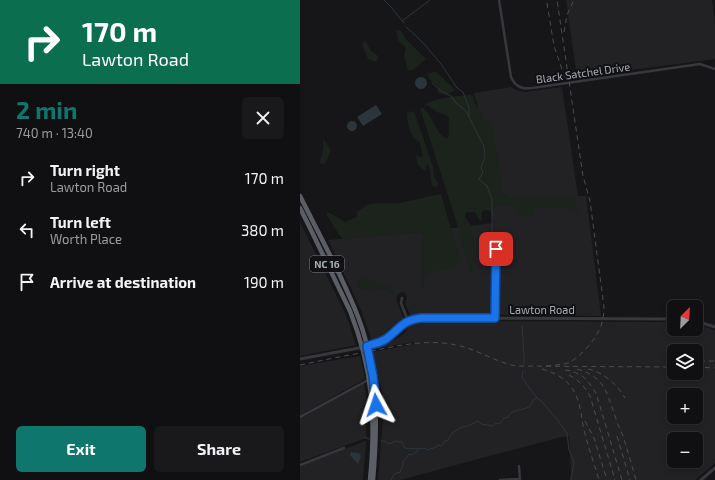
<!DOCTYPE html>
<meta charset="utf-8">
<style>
:root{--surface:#101012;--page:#19191b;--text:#f1f3f6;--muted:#9c9d9f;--line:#303032;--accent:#0f766e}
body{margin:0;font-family:"Exo 2",sans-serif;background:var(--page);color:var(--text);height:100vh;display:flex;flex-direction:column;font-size:15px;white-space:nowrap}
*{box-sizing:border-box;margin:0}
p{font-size:13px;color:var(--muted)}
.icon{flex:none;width:22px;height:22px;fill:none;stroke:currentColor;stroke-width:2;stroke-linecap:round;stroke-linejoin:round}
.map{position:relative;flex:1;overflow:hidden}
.drawer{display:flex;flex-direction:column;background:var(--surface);width:300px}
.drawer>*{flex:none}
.top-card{background:#0b6e4f;color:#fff;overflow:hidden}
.needle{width:26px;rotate:24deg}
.fabs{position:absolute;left:367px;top:300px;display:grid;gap:8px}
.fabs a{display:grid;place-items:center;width:36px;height:36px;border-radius:6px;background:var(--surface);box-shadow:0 2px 6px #0003,0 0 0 1px var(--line);font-size:20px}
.pin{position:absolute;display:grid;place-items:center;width:34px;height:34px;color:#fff;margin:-17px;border-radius:8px;box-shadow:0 2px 6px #0006}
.me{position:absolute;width:44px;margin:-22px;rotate:355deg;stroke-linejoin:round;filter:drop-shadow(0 0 3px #0008)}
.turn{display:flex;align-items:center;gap:14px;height:84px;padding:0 16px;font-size:18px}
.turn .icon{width:52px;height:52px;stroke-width:2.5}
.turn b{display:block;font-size:28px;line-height:34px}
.round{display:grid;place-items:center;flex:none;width:42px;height:42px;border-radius:6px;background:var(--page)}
.overview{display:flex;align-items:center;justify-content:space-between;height:68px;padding:0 16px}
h1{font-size:24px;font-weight:700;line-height:30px;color:var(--accent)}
.primary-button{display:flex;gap:8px;margin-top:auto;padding:8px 16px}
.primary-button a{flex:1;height:46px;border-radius:6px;background:var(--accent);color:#fff;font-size:16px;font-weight:700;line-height:46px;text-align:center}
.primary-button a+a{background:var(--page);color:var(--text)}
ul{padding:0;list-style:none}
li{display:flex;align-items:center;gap:12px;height:52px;padding:0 16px}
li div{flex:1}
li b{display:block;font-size:15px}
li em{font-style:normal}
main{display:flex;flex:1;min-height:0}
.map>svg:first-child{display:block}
</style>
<main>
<section class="drawer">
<div class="top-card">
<div class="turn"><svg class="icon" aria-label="right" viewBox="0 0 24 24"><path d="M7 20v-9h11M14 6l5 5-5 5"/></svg><div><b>170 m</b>Lawton Road</div></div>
</div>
<div class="overview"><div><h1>2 min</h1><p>740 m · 13:40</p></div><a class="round"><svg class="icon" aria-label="close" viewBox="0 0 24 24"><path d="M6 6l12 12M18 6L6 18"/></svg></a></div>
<ul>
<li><svg class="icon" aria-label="right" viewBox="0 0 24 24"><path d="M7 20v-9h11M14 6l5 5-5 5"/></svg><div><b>Turn right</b><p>Lawton Road</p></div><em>170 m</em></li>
<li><svg class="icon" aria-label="left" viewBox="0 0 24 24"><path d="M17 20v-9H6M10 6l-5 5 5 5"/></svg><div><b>Turn left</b><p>Worth Place</p></div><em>380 m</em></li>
<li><svg class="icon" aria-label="arrive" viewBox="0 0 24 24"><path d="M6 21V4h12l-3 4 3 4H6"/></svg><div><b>Arrive at destination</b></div><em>190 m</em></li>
</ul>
<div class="primary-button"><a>Exit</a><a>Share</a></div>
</section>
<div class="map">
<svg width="415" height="480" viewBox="0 0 415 480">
<rect width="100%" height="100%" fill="#161618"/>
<path fill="#222225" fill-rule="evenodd" d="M266 0H412L415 22V59L277 77Z
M211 87 216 90 225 92 262 87 278 196H286L301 316 199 315V258L202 249 201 246 195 243 191 245 189 251 192 256V258L193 315H117L111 317 105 303 107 298 106 294 105 293 101 292 97 296 96 299 104 320 102 319 79 338 72 341 61 310 28 240 121 232 193 223 189 201V120L182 121 174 93Z
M0 222 46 315 56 345 0 356Z
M122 321 373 322H374V329H396V325L404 326 413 330 415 331V463L395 480H270L271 476 269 436 261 437 100 480H78L83 418V398L73 352 114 344 113 342 74 349 75 347 96 339 101 336 105 333 109 325 116 322ZM374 351H396V373H374ZM374 395H396V417H374ZM374 439H396V461H374Z
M60 356 65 379 0 415V366Z
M64 383 68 408 62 411 66 420V438L0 462V418Z
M66 441 63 480H0V466Z"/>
<path fill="#1c231d" d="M100 30 106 39 126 59 113 70H108L104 56 106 47C102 43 96 42 98 35L96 32V31Z
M65 40 71 51 78 56 77 62 68 59 62 44Z
M134 71 141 76 155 90C150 95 145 95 138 93L137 86 130 80 127 75Z
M170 95 174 97 175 104 179 109 182 120H189L192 124 203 193 209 197H274L278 213 267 208 233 207V215L217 216 215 206H200L194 207 193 211 185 210 182 212 181 216 182 220 180 221 175 212H169L165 213V217L171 225 172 234 173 235V249H172L173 275 171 274 158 227 120 108H123C134 116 134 133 147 139L149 135V118L146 115 137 112 125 104C138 98 155 96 170 95Z
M114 111 133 167 134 176 138 184V187L132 186 130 170 128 165H126V171C117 166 117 164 116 155L119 157 123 156 120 143C109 135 108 125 107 113Z
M23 139 31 150 25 164 19 163C23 155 24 147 23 139Z
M141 194 161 265H154L155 269C144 270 126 268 124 282 123 288 124 293 123 298L121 232 42 239 26 214 27 213H30L45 222 57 217V212C60 210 64 207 67 205 78 201 90 205 101 203 115 200 128 196 141 194Z
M70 279 92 289 94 294C90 293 87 291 84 290 77 288 69 289 62 290L56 280Z"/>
<path fill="#2c353c" d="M115 83a6 6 0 1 1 12 0a6 6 0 1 1-12 0Z
M76 105 82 114 63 126 57 117Z
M47 126a5 5 0 1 1 10 0a5 5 0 1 1-10 0Z
M51 452 59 453 61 456 58 464 50 455Z"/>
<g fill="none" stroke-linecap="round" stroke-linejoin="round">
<path stroke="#2c353c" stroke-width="1" d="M84 0 92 8 104 23
M102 21 130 0
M106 27 115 35 125 45 141 64 157 88 163 92 169 108V115
M132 83 141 91 151 96 156 103 165 110 168 115 177 133 184 146 185 157 181 167 183 173 179 179 187 186 192 199V239
M222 326 224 356V363
M223 370 222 378 237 398 242 402 256 418 267 433 269 450 274 462 271 480
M64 437 69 439
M81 441H85L88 444 91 443H92L95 441 98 442 101 441 105 448C111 450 116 447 121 449L124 448 128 450 131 448 132 449 139 445 141 446 143 444 145 441 148 440 152 433 162 427 168 426 178 421 181 424 193 426 196 423 199 424 202 421 204 418 208 417C212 406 230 414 233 400L237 398
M91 480 94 474 100 472 103 465V461C106 459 107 456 109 454L113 455 114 453H115L117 452 118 449"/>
<path stroke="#37383d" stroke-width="2.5" d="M199 0 211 77C217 91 227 89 239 87L400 64 415 69
M102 298 101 303 108 321
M195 318V249
M0 417 70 379
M0 465 44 448
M219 466 220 480
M200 480 220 479"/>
<path stroke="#37383d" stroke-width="3" d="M396 321 415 327
M0 359 64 347 80 342 90 336 105 323 116 318 374 319
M401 480 415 468"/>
<path stroke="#5b5e65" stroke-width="4.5" d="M0 196C12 220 24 243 36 267 48 293 61 319 67 346 78 393 77 433 73 480
M0 208 10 228 50 311C73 369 76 419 70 480"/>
<path stroke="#4a4c52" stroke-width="1" stroke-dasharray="5 4" stroke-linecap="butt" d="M247 3 254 46 265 78
M264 32 267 15 274 0
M400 361H415
M0 365C24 360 48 355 72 351 100 345 128 339 156 345 177 349 195 362 216 366L374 367
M246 366C253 365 261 365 268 363 281 357 296 339 301 326 303 320 304 313 304 307L290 201 283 176 257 0
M396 367 415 368
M242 369C263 375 275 385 280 408 282 415 282 423 284 430 288 447 294 463 299 480
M277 369C306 377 307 394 316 419 318 426 322 432 324 439 328 452 332 466 336 480
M288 369C303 372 317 384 325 398
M265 370 272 371 282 376 287 380 296 393 322 480
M269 375C279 380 285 387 290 396L315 480
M285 421 294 438 307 480
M317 436 330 480"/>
</g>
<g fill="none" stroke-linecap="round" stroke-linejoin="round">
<g stroke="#114b97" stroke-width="10">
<path id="route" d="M76 405 73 376 67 346C73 344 80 343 86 339 100 329 102 320 122 318H195L196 249"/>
</g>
<use href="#route" stroke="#1a73e8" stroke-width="7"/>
</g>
<g text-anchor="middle" stroke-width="4" stroke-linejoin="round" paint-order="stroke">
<rect fill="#111113" stroke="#7b7e86" stroke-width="1" x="10" y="256" width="34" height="16" rx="3"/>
<g font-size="10" font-weight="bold" fill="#a8adb8">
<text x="27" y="268">NC 16</text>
</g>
<g font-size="11" fill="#a8adb8" stroke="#111113">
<text transform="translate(283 73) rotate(-8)" y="4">Black Satchel Drive</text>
<text x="242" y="314">Lawton Road</text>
</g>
</g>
</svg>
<div class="fabs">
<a><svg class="needle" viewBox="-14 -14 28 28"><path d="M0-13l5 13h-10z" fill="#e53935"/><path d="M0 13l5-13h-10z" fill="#9c9d9f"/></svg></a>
<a><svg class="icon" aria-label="layers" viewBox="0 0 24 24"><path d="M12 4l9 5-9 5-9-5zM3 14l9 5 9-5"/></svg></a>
<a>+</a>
<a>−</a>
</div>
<div class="pin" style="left:196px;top:249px;background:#d93025"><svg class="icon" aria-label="arrive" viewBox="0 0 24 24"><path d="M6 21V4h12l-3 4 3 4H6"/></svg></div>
<svg class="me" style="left:76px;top:405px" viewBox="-20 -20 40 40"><path d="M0-17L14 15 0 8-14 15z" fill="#1a73e8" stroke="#fff" stroke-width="4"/></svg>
</div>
</main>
